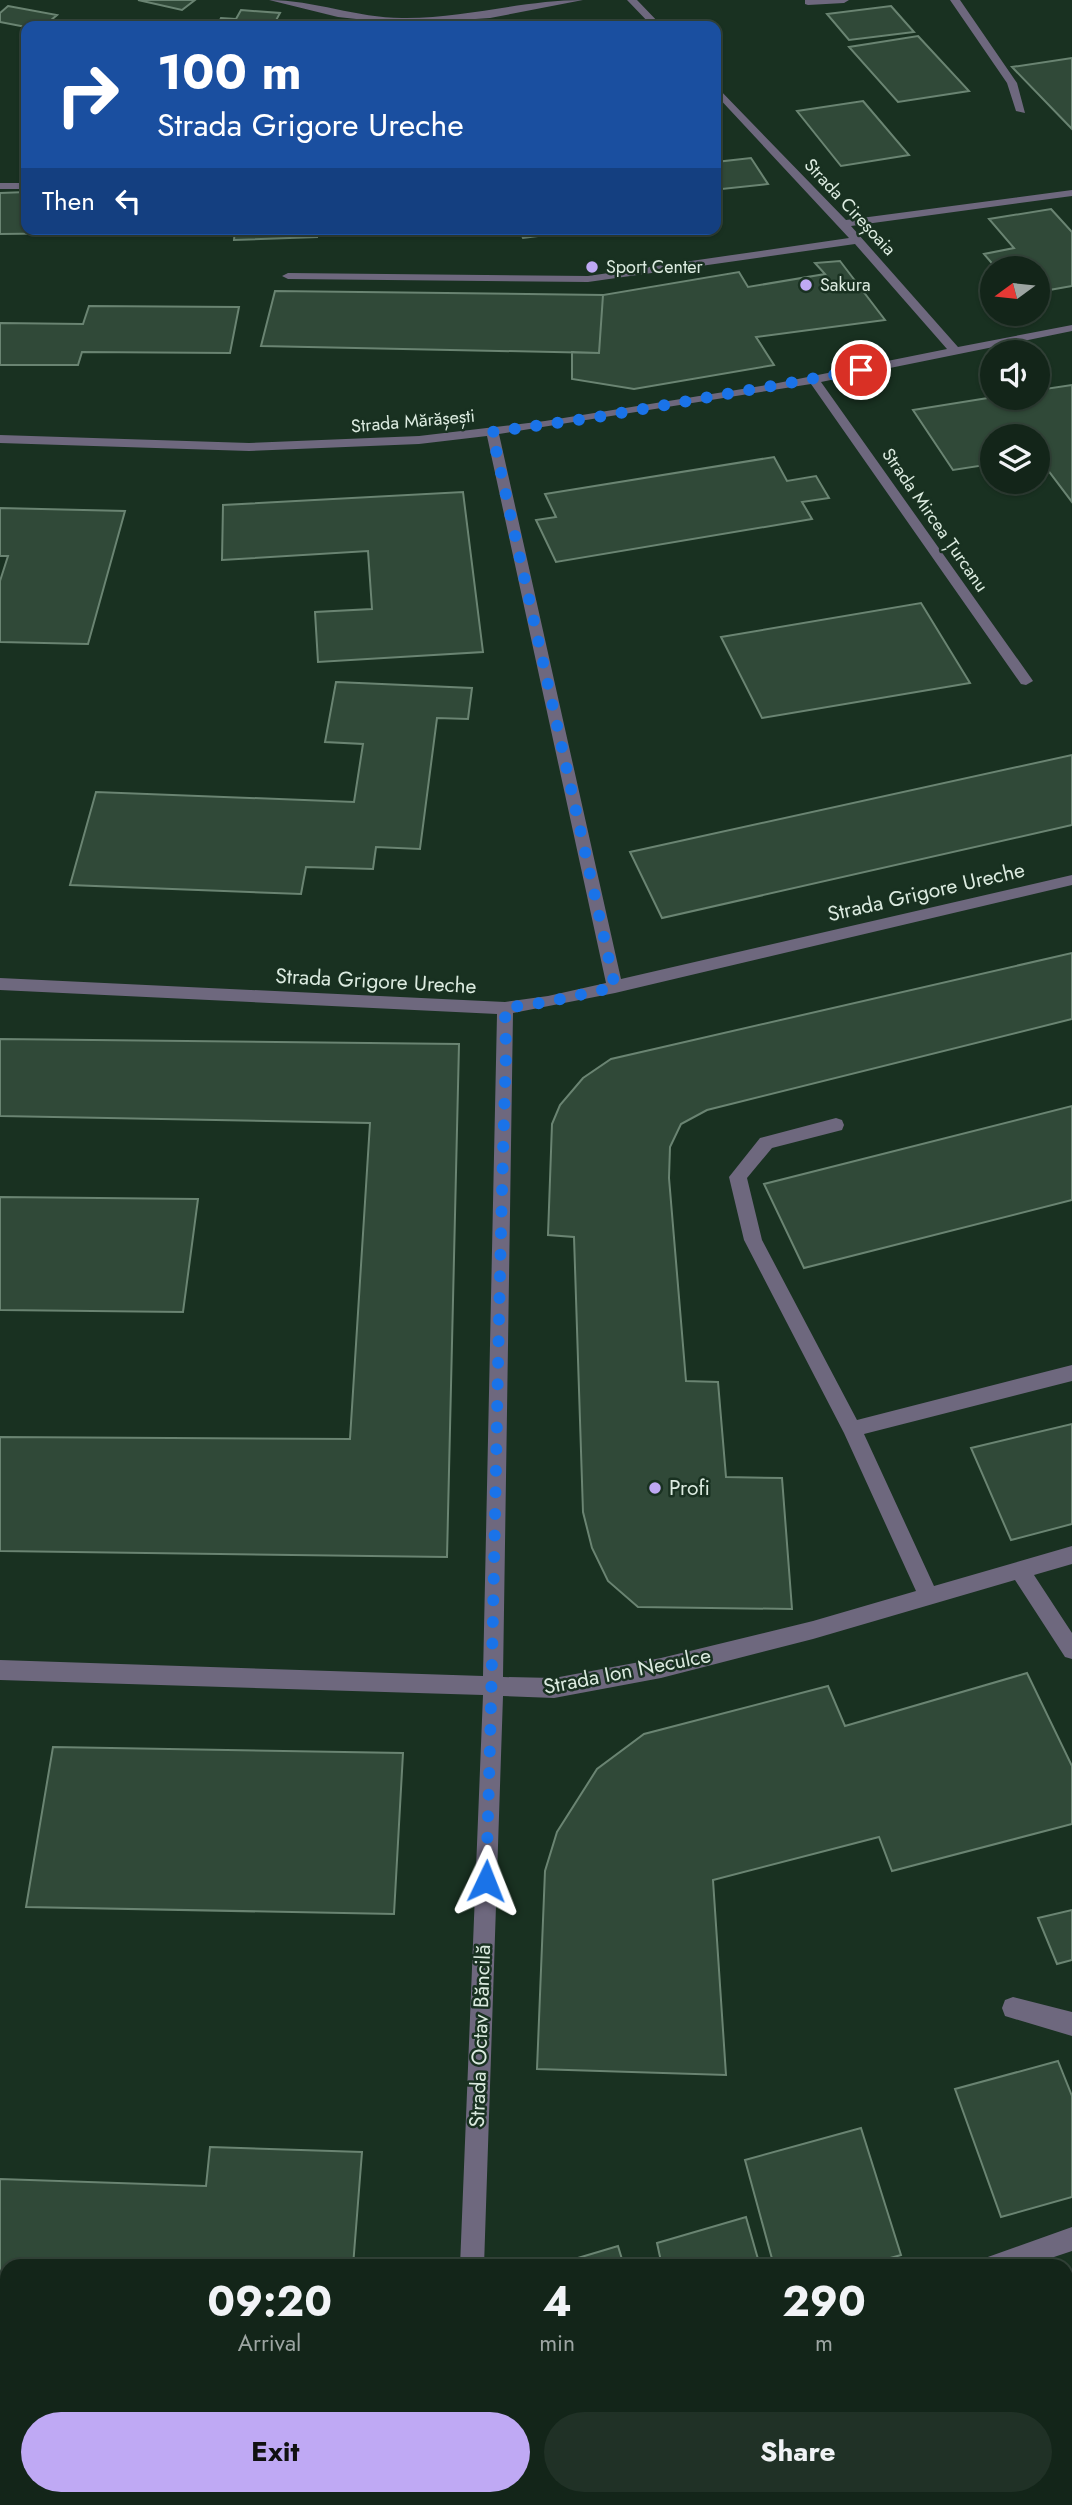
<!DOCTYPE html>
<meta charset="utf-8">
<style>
:root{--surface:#132519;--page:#203126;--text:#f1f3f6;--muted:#9da5a2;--line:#324238;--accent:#bfa9f4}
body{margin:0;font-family:Jost,sans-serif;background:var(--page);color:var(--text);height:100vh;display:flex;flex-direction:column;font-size:26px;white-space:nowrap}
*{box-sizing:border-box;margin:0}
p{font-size:23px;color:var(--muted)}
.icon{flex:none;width:38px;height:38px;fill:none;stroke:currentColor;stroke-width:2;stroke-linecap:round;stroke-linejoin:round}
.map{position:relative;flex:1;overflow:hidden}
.drawer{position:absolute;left:0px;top:2259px;width:1073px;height:247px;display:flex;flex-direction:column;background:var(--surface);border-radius:21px 21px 0 0;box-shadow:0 2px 5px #0004,0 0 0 2px var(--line)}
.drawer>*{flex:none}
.guide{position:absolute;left:21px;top:21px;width:700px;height:214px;border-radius:14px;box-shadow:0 2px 5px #0004,0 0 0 2px var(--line);background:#1a4fa0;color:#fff;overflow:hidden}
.needle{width:46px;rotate:255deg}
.fabs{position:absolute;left:980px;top:256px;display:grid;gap:14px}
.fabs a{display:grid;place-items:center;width:70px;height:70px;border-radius:50%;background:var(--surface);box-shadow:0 2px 5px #0004,0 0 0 2px var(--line);font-size:35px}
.pin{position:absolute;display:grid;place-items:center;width:60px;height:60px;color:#fff;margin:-30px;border:4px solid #fff;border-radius:50%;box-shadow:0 2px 7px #0007}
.me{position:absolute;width:77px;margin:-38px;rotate:2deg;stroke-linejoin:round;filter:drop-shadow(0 0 5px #0008)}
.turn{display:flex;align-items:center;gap:24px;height:147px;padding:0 21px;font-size:32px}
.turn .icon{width:91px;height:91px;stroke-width:2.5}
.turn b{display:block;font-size:49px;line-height:60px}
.then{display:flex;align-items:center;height:66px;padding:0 21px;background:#0003;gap:14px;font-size:26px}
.eta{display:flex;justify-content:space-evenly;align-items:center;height:119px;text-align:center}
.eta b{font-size:42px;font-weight:700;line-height:49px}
.button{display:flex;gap:14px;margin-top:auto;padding:14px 21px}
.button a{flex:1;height:80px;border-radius:42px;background:var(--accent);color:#111;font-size:28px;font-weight:700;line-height:80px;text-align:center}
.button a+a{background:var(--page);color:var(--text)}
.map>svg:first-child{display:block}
</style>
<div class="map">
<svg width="1072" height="2505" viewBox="0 0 1072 2505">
<rect width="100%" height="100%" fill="#193121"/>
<path fill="#304938" stroke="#6a8472" stroke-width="2" d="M138 0H195L182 10Z
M8 6 57 15 44 26 26 27 0 22V13Z
M891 6 914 32 849 40 827 14Z
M241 10 280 13 273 26H217L221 18 236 19Z
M918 36 969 91 898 102 849 47Z
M1072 58V129L1012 67Z
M863 101 909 155 841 166 797 111Z
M751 158 768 184 722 189 716 177V162Z
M26 192V229H171V232L0 234V193Z
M1051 209 1072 232V286L1038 292V268H996L984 254 1014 248 989 219Z
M235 229H317V237L234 240Z
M519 229H577L578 231 523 238Z
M840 261 885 320 756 337 774 365 634 389 572 379V352L599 353 603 295 739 272 748 287 825 274 815 263Z
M275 291 603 295 599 353 261 346Z
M89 306 239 307 230 353 82 352 78 365H0V323L83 324Z
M1072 385V502L1038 457V436H992V464L953 470 913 410 994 397H1038V390Z
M774 457 787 481 816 476 829 498 802 502 812 519 556 562 536 520 556 517 545 494Z
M463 492 483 652 318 662 315 612 372 609 368 551 222 560 223 505Z
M0 508 125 511 88 644 0 642V581L8 556H0Z
M921 603 970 683 762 718 721 637Z
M336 682 472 688 468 719 437 718 420 849 376 847 373 869 306 867 301 894 70 885 96 792 354 802 363 744 325 742Z
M1072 755V825L662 918 630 852Z
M1072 953V1019L707 1110 681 1124 670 1147 669 1178 686 1381 718 1382 726 1477 782 1478 792 1609 638 1607 608 1581 592 1548 583 1512 574 1237 548 1235 552 1124 560 1105 583 1078 611 1059Z
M0 1039 459 1044 447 1557 0 1551V1437L350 1439 370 1123 0 1116Z
M1072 1106V1200L804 1268 764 1184Z
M0 1197 198 1199 183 1312 0 1310Z
M1072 1424V1524L1011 1540 971 1448Z
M1027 1673 1072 1766V1824L892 1871 879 1837 713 1880 726 2075 537 2069 545 1871 557 1832 597 1769 644 1734 828 1686 845 1726Z
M53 1747 403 1753 394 1914 26 1907Z
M1072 1910V1960L1057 1964 1038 1918Z
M1058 2061 1072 2096V2197L1001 2217 955 2089Z
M861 2128 901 2255 862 2266H774L745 2160Z
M210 2147 362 2152 353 2266H7V2380H0V2179L206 2186Z
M746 2217 760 2266H662L657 2243Z
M618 2246 624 2266H551Z
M1072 2337V2488L1066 2490V2339Z
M566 2499H647L649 2505H546Z
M702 2499H860L862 2505H703Z"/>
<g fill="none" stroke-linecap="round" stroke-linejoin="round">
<path fill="#6e687e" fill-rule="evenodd" d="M269 0C314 0 357 18 402 18 463 19 522 0 583 0L490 18 402 24 338 17Z
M627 0H637L662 26H652Z
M805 0H849L844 3 808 5 805 4Z
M950 0H960L1017 83 1025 113 1016 111 1007 83Z
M716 86 846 220 1072 190V196L851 226 958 347 1072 325V331L821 382 1031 678 1033 681 1026 685 1021 684 811 384 499 434 621 979 1072 875V885L615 993 513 1013 503 1677 554 1678 661 1658 813 1621 916 1591 844 1433 744 1240 729 1177 760 1138 836 1118 842 1120 844 1125 842 1130 772 1148 747 1178 762 1240 857 1420 1072 1365V1381L864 1434 934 1586 1072 1546V1564L1034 1575 1072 1633V1659L1065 1657 1015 1580 813 1639 661 1678 554 1698 503 1696 484 2266H460L483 1695 0 1680V1660L483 1676 497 1014 0 990V978L505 1002 548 996 606 983 487 436 419 444 249 451 0 443V435L249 443 419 436 545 421 773 384 947 349 855 244 588 282 288 279 282 276 288 273 588 276 849 238 716 95Z
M0 183H26V189H0Z
M1013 1997 1072 2012V2036L1005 2016 1002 2008 1005 2000Z
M1072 2227V2251L1027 2266H981L985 2258Z
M450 2499H476V2505H450Z"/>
</g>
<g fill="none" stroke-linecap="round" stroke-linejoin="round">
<path stroke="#1a73e8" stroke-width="12" stroke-dasharray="0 21.6" d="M486 1881C495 1605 497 1329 506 1053L505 1008 548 1002 615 987 492 432 598 417 861 370"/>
</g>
<g fill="#bfa9f4" stroke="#193121" stroke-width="2.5">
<circle cx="592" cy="267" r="7"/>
<circle cx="806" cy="285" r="7"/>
<circle cx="655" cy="1488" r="7"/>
</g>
<g text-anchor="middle" stroke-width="5" stroke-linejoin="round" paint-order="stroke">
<g font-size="18" fill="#dcebe0" stroke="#193121">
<text transform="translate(850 207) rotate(47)" y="6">Strada Cireșoaia</text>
<text transform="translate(413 421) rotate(-5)" y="6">Strada Mărășești</text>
<text transform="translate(935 520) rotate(55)" y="6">Strada Mircea Țurcanu</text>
</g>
<g font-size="18" fill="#dcebe0" stroke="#193121" text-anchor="start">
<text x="606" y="273">Sport Center</text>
<text x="820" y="291">Sakura</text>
</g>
<g font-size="21" fill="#dcebe0" stroke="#193121">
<text transform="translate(926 892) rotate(-13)" y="7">Strada Grigore Ureche</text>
<text transform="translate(376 981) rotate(3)" y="7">Strada Grigore Ureche</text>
<text transform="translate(627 1671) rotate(-11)" y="7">Strada Ion Neculce</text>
<text transform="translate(480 2036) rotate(-88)" y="7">Strada Octav Băncilă</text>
</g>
<g font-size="21" fill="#dcebe0" stroke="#193121" text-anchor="start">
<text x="669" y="1495">Profi</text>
</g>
</g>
</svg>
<div class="fabs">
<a><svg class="needle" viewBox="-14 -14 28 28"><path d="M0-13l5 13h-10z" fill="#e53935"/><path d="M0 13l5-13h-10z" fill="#9da5a2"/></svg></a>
<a><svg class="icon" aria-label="sound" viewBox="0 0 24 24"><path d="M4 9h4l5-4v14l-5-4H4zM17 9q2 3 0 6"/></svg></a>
<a><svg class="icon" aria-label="layers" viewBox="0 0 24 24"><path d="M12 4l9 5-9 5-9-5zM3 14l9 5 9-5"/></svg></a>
</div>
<div class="pin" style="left:861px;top:370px;background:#d93025"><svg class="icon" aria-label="arrive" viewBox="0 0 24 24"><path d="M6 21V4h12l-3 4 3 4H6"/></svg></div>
<svg class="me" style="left:486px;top:1881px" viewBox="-20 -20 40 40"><path d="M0-17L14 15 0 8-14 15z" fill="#1a73e8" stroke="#fff" stroke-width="4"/></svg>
<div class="guide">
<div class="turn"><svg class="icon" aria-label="right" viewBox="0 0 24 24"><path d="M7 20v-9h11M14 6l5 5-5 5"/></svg><div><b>100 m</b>Strada Grigore Ureche</div></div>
<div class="then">Then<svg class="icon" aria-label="left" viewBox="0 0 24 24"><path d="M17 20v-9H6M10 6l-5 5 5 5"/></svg></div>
</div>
<section class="drawer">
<div class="eta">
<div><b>09:20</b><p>Arrival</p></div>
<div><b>4</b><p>min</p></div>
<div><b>290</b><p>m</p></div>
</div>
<div class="button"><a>Exit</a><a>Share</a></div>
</section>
</div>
